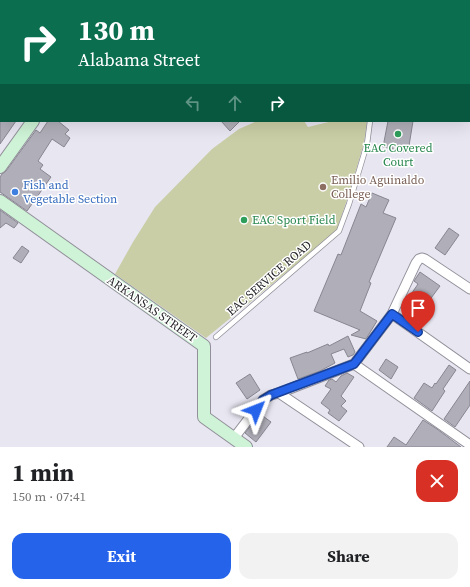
<!DOCTYPE html>
<meta charset="utf-8">
<style>
:root{--surface:#fff;--page:#f2f2f2;--text:#202124;--muted:#757577;--accent:#2563eb}
body{margin:0;font-family:"Source Serif 4",serif;background:var(--page);color:var(--text);height:100vh;display:flex;flex-direction:column;font-size:15px;white-space:nowrap}
*{box-sizing:border-box;margin:0}
p{font-size:13px;color:var(--muted)}
.icon{flex:none;width:22px;height:22px;fill:none;stroke:currentColor;stroke-width:2;stroke-linecap:round;stroke-linejoin:round}
.map{position:relative;height:447px;overflow:hidden}
.sheet{display:flex;flex-direction:column;background:var(--surface);flex:1}
.sheet>*{flex:none}
.hud{position:absolute;left:0px;top:0px;width:470px;height:122px;box-shadow:0 4px 16px #0002;background:#0b6e4f;color:#fff;overflow:hidden}
.pin{position:absolute;display:grid;place-items:center;width:34px;height:34px;color:#fff;margin:-41px -17px;border-radius:50% 50% 50% 0;rotate:-45deg;box-shadow:0 0 4px #0007}
.pin .icon{rotate:45deg}
.me{position:absolute;width:44px;margin:-22px;rotate:45deg;stroke-linejoin:round;filter:drop-shadow(0 0 3px #0008)}
.turn{display:flex;align-items:center;gap:14px;height:84px;padding:0 12px;font-size:18px}
.turn .icon{width:52px;height:52px;stroke-width:2.5}
.turn b{display:block;font-size:28px;line-height:34px}
.lanes{display:flex;align-items:center;height:38px;padding:0 12px;background:#0003;justify-content:center;gap:20px;direction:ltr}
.lanes .off{opacity:.35}
.round{display:grid;place-items:center;flex:none;width:42px;height:42px;border-radius:12px;background:var(--page)}
.head{display:flex;align-items:center;justify-content:space-between;height:68px;padding:0 12px}
h1{font-size:24px;font-weight:700;line-height:30px}
.action{display:flex;gap:8px;margin-top:auto;padding:8px 12px}
.action a{flex:1;height:46px;border-radius:12px;background:var(--accent);color:#fff;font-size:16px;font-weight:700;line-height:46px;text-align:center}
.action a+a{background:var(--page);color:var(--text)}
.map>svg:first-child{display:block}
</style>
<div class="map">
<svg width="470" height="447" viewBox="0 0 470 447">
<rect width="100%" height="100%" fill="#e8e6f1"/>
<path fill="#cacea6" d="M257 121H304L308 127 333 121H367L364 143 349 194 336 232 206 338 115 274 133 242 155 207 212 149 239 129Z"/>
<g fill="none" stroke-linecap="round" stroke-linejoin="round">
<path stroke="#7594bc" stroke-width="2.5" d="M380 0V1"/>
</g>
<path fill="#b0aeb8" stroke="#888690" d="M0 121H16L0 144Z
M48 121H58L69 130 65 134 70 138 64 147 52 139 38 161 43 165 40 169 51 177 27 211 0 192V177L2 174 6 171 36 130 40 133Z
M221 121H240L230 131Z
M388 121H413L408 152 383 147Z
M372 193 389 200 383 213 396 218 369 282 371 283 360 311 377 321 366 339 351 335 360 330 314 311 338 254 341 255 361 204 366 207Z
M0 210 18 223 14 228 6 223 0 228Z
M449 228 459 235 445 255 435 248Z
M22 246 29 251 21 263 13 258Z
M420 272 440 286 417 317 403 306 418 284 414 281Z
M348 336 355 352 353 355 348 357 344 349 331 354 335 363 320 371 298 379 290 358 307 352V353L328 344 329 346Z
M386 359 398 367 391 379 379 370Z
M449 365 456 370 443 389 445 391 432 411 414 398 424 383 432 388 435 383 436 384Z
M347 373 354 377 341 396 346 401 341 406 347 411 339 421 328 413 330 410 321 403 331 389 325 386 329 380 332 379 336 382 341 376Z
M250 374 260 390 247 399 236 383Z
M470 381V405L455 427 444 419Z
M260 414 271 422 256 442 245 433Z
M423 420 437 429 461 447H387L394 437 406 445Z"/>
<g fill="none" stroke-linecap="round" stroke-linejoin="round">
<g stroke="#92909a" stroke-width="6">
<path id="lane" d="M341 0 344 1
M430 1 431 0
M469 64 470 65
M469 83 470 82
M216 337 339 231 349 204 367 144 370 121"/>
</g>
<g stroke="#92909a" stroke-width="11">
<path id="street" d="M392 314 470 369
M354 364 470 445
M279 393 359 447
M234 438 263 400 271 395 279 393 354 364 392 314 416 263 419 259 422 258 425 259 470 289"/>
</g>
<g stroke="#92909a" stroke-width="14">
<path id="secondary" d="M397 1 398 0
M0 72H1
M0 167 33 121
M0 201 204 346V417L246 447"/>
</g>
<use href="#lane" stroke="#fff" stroke-width="4.5"/>
<use href="#street" stroke="#fff" stroke-width="9"/>
<use href="#secondary" stroke="#cef3d6" stroke-width="12"/>
</g>
<g fill="none" stroke-linecap="round" stroke-linejoin="round">
<g stroke="#184099" stroke-width="10">
<path id="route" d="M256 410 263 400 271 395 354 364 392 314 418 332"/>
</g>
<use href="#route" stroke="#2563eb" stroke-width="7"/>
</g>
<g fill="#2e9e5b" stroke="#fff" stroke-width="1.5">
<circle cx="398" cy="134" r="4"/>
<circle cx="244" cy="220" r="4"/>
</g>
<circle fill="#8d6e63" stroke="#fff" stroke-width="1.5" cx="323" cy="187" r="4"/>
<circle fill="#3f7fe0" stroke="#fff" stroke-width="1.5" cx="15" cy="192" r="4"/>
<g text-anchor="middle" stroke-width="3" stroke-linejoin="round" paint-order="stroke">
<g font-size="12" fill="#27864d" stroke="#fff">
<text x="398" y="152">EAC Covered<tspan x="398" dy="14">Court</tspan></text>
<text x="252" y="224" text-anchor="start">EAC Sport Field</text>
</g>
<g font-size="12" fill="#785e54" stroke="#fff" text-anchor="start">
<text x="331" y="184">Emilio Aguinaldo<tspan x="331" dy="14">College</tspan></text>
</g>
<g font-size="12" fill="#366cbe" stroke="#fff" text-anchor="start">
<text x="23" y="189">Fish and<tspan x="23" dy="14">Vegetable Section</tspan></text>
</g>
<g font-size="12" fill="#201f23" stroke="#fff">
<text transform="translate(269 278) rotate(-41)" y="4">EAC SERVICE ROAD</text>
<text transform="translate(152 309) rotate(35)" y="4">ARKANSAS STREET</text>
</g>
</g>
</svg>
<div class="pin" style="left:418px;top:332px;background:#d93025"><svg class="icon" aria-label="arrive" viewBox="0 0 24 24"><path d="M6 21V4h12l-3 4 3 4H6"/></svg></div>
<svg class="me" style="left:256px;top:410px" viewBox="-20 -20 40 40"><path d="M0-17L14 15 0 8-14 15z" fill="#2563eb" stroke="#fff" stroke-width="4"/></svg>
<div class="hud">
<div class="turn"><svg class="icon" aria-label="right" viewBox="0 0 24 24"><path d="M7 20v-9h11M14 6l5 5-5 5"/></svg><div><b>130 m</b>Alabama Street</div></div>
<div class="lanes"><svg class="icon off" aria-label="left" viewBox="0 0 24 24"><path d="M17 20v-9H6M10 6l-5 5 5 5"/></svg><svg class="icon off" aria-label="ahead" viewBox="0 0 24 24"><path d="M12 20V5M6 11l6-6 6 6"/></svg><svg class="icon" aria-label="right" viewBox="0 0 24 24"><path d="M7 20v-9h11M14 6l5 5-5 5"/></svg></div>
</div>
</div>
<section class="sheet">
<div class="head"><div><h1>1 min</h1><p>150 m · 07:41</p></div><a class="round" style="background:#d93025;color:#fff"><svg class="icon" aria-label="close" viewBox="0 0 24 24"><path d="M6 6l12 12M18 6L6 18"/></svg></a></div>
<div class="action"><a>Exit</a><a>Share</a></div>
</section>
